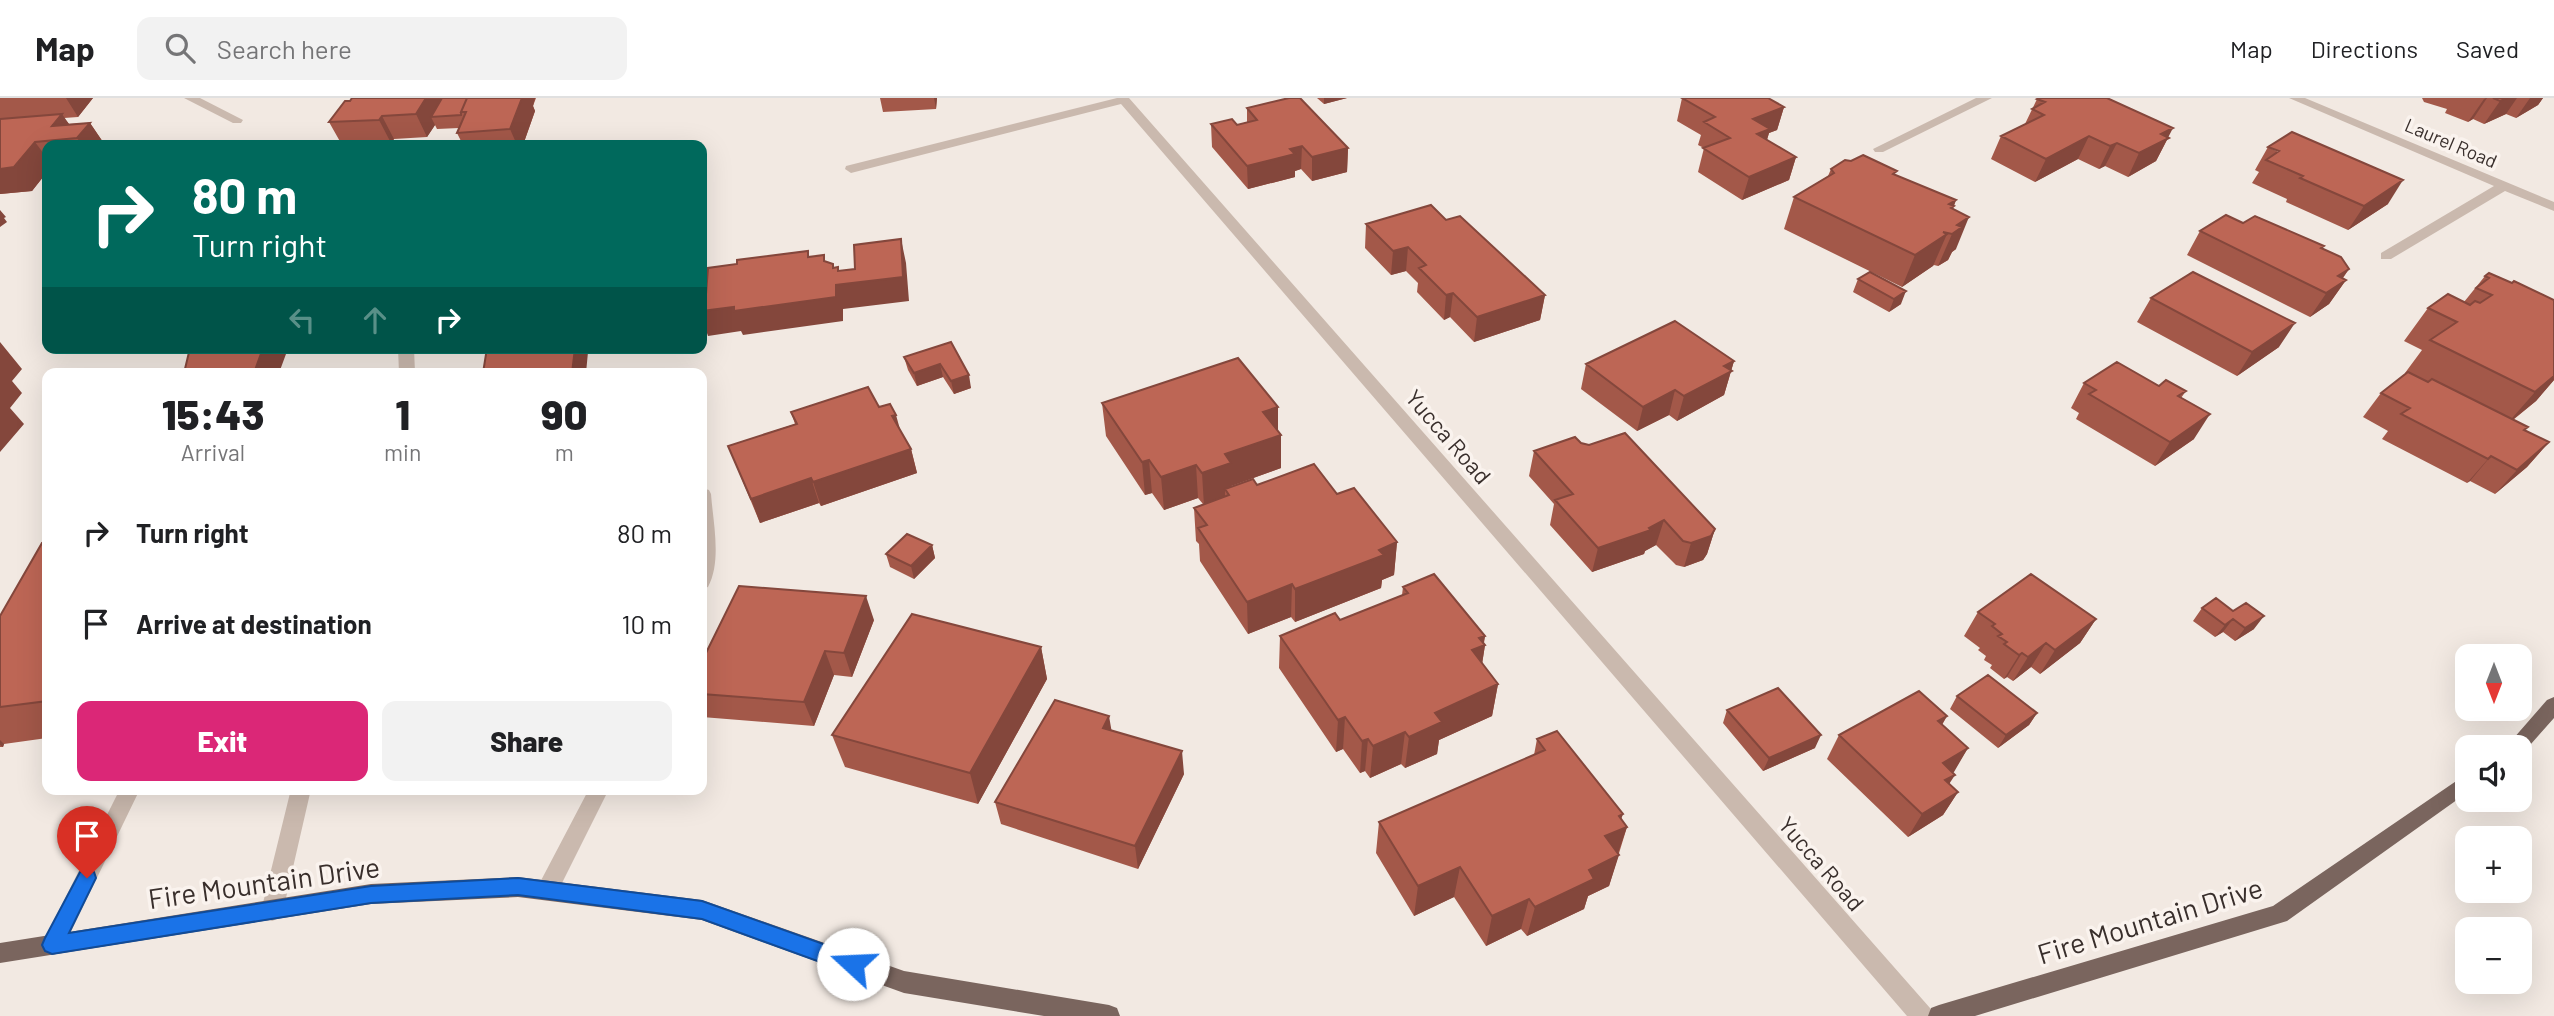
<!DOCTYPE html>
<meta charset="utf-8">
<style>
:root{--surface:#fff;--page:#f2f2f2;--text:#202124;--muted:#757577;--line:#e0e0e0;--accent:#db2777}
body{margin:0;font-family:Barlow,sans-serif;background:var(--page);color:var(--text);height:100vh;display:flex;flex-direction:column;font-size:26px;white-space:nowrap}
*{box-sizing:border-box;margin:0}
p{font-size:23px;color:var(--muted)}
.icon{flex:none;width:38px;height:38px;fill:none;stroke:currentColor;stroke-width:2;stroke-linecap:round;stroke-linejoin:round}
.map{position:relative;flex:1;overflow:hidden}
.side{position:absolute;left:42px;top:270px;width:665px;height:427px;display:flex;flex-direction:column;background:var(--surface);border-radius:14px;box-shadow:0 7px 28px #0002}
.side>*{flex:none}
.top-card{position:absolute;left:42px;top:42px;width:665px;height:214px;border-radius:14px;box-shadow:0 7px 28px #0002;background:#00695c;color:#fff;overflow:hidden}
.needle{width:46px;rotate:180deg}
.fabs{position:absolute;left:2455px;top:546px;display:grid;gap:14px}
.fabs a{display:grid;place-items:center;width:77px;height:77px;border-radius:14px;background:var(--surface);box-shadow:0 7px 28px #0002;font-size:35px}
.pin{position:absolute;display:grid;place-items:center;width:60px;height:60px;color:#fff;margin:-72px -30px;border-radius:50% 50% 50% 0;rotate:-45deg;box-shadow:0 0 7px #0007}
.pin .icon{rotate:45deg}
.me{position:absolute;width:77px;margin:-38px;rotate:290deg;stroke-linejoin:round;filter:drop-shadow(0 0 5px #0008)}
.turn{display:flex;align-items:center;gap:24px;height:147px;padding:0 35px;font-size:32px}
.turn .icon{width:91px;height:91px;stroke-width:2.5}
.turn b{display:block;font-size:49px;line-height:60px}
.lanes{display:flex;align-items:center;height:66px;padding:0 35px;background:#0003;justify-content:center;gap:35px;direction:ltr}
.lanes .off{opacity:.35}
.eta{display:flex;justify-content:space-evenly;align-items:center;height:119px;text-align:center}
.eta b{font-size:42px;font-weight:800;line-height:49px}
.button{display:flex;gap:14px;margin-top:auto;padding:14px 35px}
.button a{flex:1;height:80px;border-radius:14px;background:var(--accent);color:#fff;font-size:28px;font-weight:800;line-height:80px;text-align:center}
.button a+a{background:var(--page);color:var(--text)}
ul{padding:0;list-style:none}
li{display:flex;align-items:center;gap:21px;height:91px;padding:0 35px}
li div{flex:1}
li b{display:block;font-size:26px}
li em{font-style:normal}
header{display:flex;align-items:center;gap:42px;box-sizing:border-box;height:98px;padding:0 35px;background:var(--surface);border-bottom:2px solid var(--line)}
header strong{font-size:33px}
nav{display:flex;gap:38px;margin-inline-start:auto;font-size:24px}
.search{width:490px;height:63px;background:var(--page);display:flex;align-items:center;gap:18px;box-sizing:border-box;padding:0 24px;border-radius:14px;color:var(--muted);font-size:26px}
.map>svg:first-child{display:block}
</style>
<header>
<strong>Map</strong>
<div class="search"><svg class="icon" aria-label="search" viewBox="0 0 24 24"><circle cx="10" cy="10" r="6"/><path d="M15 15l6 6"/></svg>Search here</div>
<nav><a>Map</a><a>Directions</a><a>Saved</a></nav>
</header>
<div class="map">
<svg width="2554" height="918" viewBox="0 0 2554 918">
<rect width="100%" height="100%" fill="#f2e9e2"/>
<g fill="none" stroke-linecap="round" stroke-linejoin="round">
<path fill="#cab9ae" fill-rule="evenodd" d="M184 0H200L243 22 241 25H233Z
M1117 0H1129L1930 910 1933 918H1907L1121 6 851 75 845 71 846 68Z
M1976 0H1992L1883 54H1875L1873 51Z
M2289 0H2305L2554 104V113L2505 93 2391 161H2381V155L2494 88Z
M398 250H414L415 275H399Z
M702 390 709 392 711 396C713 424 722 463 708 489L702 491Z
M120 691H140L61 854 53 857 45 854 42 847 45 840Z
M291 691H311L283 813 280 820 272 823 264 820 261 813Z
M589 691H609L555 799 547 802 539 799 536 792Z"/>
<path fill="#7a655e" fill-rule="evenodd" d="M2554 599V620L2523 655 2520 656V649H2506L2547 602Z
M2468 675V694L2287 823 1975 918H1928L1931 910 1939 907 2273 808Z
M518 779 702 802 904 873 1109 907 1117 910 1120 918H1044L904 895 702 822 518 799 371 806 0 865V845L371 786Z"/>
</g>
<path fill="#a35849" d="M0 0H93L78 19 64 20 69 26 90 25 105 47H47V74L32 93 0 96Z
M536 0 533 8 535 13 523 47H463L457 35 459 30 437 31 435 27 427 39 394 41 391 45 342 47 329 24 350 3Z
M880 0H937L936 11 883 14Z
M1317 0H1347L1324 6Z
M1682 0 1784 9 1777 32 1769 35 1767 42 1796 59 1789 82 1742 102 1698 74 1704 50 1698 47 1701 37 1677 23Z
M2422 0H2543L2538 7 2516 20 2506 16 2484 26 2473 21 2468 24 2445 15 2447 11 2424 4Z
M2037 1 2168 40 2156 63 2128 79 2105 68 2099 71 2078 61 2035 84 1991 61 2001 38 2025 26Z
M1247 10 1348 50 1347 74 1312 83 1301 71 1295 73V79L1248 91 1212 49 1211 26 1237 27 1247 24Z
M2268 49 2388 106 2348 132 2286 104 2287 101 2252 85 2259 74 2255 72Z
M1831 71 1896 77 1956 102 1953 111 1956 151 1952 154 1948 162 1938 168 1934 167 1902 189 1784 131 1794 99 1828 78Z
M1446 122 1545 197 1540 222 1474 244 1450 219 1444 222 1417 194 1418 185 1406 173 1391 177 1365 150 1366 126Z
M2243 125 2322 150 2349 171 2343 180 2346 182 2329 206 2310 219 2187 157 2200 133Z
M1870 174 1901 206 1889 214 1853 194 1858 181Z
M2485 178 2554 202V282L2536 303 2513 322 2525 333 2549 344 2527 369 2495 396 2470 383 2467 385 2382 341 2388 333 2363 319 2381 295 2406 275H2405L2422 252 2404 243 2428 210 2464 204Z
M2151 200 2279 249 2237 278 2137 224Z
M951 244 971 290 954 296 943 279 917 288 908 272 904 259Z
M1734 263 1724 297 1677 323 1669 317 1637 333 1581 291 1586 266Z
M2084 285 2159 288 2186 293 2181 300 2194 341 2155 368 2076 321 2079 315 2071 310Z
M1102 305 1278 333 1281 370 1231 388V389L1257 387 1337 396 1397 444 1394 477 1382 482 1381 490 1295 524 1291 519 1248 536 1200 463 1199 446 1196 443 1194 410 1203 406 1198 400 1164 412 1152 395 1145 397 1106 338Z
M879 309 900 332 911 351 917 375 821 408 819 405 760 425 728 348 795 326 791 314Z
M1581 345 1715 431 1707 456 1703 462 1684 469 1676 467 1656 447 1645 453 1644 456 1592 474 1550 427 1554 406 1529 378 1534 353Z
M47 444V640L4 646 3 649H0V518Z
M932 447 935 460 914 481 890 469 886 456Z
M1403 489 1485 538 1484 545 1485 547 1482 566 1498 586 1492 618 1439 642 1437 656 1405 670 1401 666 1370 680 1365 673 1360 675 1343 651 1336 654 1279 570 1280 538 1340 522 1402 497Z
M2216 500 2254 531 2235 543 2223 534 2215 539 2193 523 2202 510Z
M1978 514 2096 521 2080 545 2040 576 2031 569 2013 583 2007 579 2004 581 1990 570 1992 567 1984 562 1986 558 1978 552 1980 550 1964 538Z
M874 522 852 579 834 577 814 628 702 619V563Z
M1041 549 1047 581 978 706 845 669 832 637Z
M1957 598 2037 615 2029 627 1998 650 1950 611Z
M1727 612 1815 650 1763 673 1723 625Z
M1947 618 1942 627 1968 650 1952 675 1949 686 1958 694 1943 717 1908 739 1827 661 1839 637Z
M1111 632 1184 676 1138 771 1001 726 995 704Z
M1537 641 1621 721 1627 729 1609 788 1588 798 1584 811 1527 838 1521 831 1486 848 1454 799 1414 818 1376 755 1379 724 1534 657Z"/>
<path fill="#84473c" d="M66 0H93L78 19Z
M426 0H452L431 19 435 27 427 39 416 16Z
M522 0H535L533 8 535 13 523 47H517L510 31Z
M934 0H937L936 11Z
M1324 0H1347L1324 6Z
M2486 0H2487L2473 21 2468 24 2484 1Z
M2507 0H2517L2506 16 2484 26 2500 3Z
M2530 0H2543L2538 7 2516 20Z
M1784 9 1777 32 1769 35 1763 54 1753 21Z
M62 16 78 39 90 25 105 47H82L77 40 52 28Z
M382 18 394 41 391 45 379 22Z
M2173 30 2156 63 2128 79 2139 55 2161 36Z
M2089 38 2078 61 2035 84 2046 61Z
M35 44 47 60V74L32 93 0 96V71Z
M2117 45 2105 68 2099 71 2110 48Z
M1302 48 1301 71 1295 73V79L1248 91 1247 68 1290 51Z
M1348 50 1347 74 1312 83V59Z
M1796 59 1789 82 1742 102 1749 79Z
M2403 82 2388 106 2348 132 2364 108Z
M1956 102 1943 134 1947 136 1933 168 1902 189 1915 157 1949 106Z
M0 112 6 119 4 120 7 124 0 129Z
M1969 119 1956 151 1952 154 1948 162 1938 168 1952 136 1957 127Z
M901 141 906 165 909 203 843 211V223L743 237 741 233 708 238 702 220V213L833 170V166L839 187 838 169 842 186Z
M1408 149 1406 173 1391 177 1393 153Z
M2349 171 2338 186 2346 182 2329 206 2310 219 2338 178Z
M1906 193 1901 206 1889 214 1894 201Z
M1453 195 1450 219 1444 222 1446 197Z
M1545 197 1540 222 1474 244 1477 219Z
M2295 225 2279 249 2237 278 2252 254Z
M0 244 22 271 12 283 22 295 10 310 24 326 0 354Z
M263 250H282L286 256 279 275H254Z
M575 250H586L588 254 586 275H572Z
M1734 263 1724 297 1677 323 1684 298 1724 268Z
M940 266 943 279 917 288 914 275Z
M969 277 971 290 954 296 951 283Z
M2554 278V282L2536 303 2506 327 2535 294Z
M1675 292 1669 317 1637 333 1643 309Z
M1278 309V338L1281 337V370L1231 388 1232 398 1229 397 1225 391V400L1204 408 1202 375 1225 356 1263 314Z
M2210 316 2194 341 2155 368 2170 344Z
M896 317 903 342 892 318Z
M2549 344 2527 369 2495 396 2517 372Z
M911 351 917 375 821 408 813 384Z
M2491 358 2470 383 2467 385 2488 361Z
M1149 362 1152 395 1145 397 1142 364Z
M1196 367 1198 400 1164 412 1161 379Z
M811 380 819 405 760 425 751 401Z
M1664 422 1656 447 1645 453 1644 456 1592 474 1598 450 1649 430Z
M1715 431 1707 456 1703 462 1684 469 1691 445Z
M1397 444 1394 477 1382 482 1381 490 1295 524V491Z
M932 447 935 460 914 481 911 468Z
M1292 486 1291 519 1248 536 1247 504Z
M866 498 874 522 852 579 844 555Z
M2264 518 2254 531 2235 543 2245 530Z
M2096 521 2080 545 2040 576 2055 552Z
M2233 521 2223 534 2215 539 2225 527Z
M1485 538 1483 548 1485 547 1480 579 1472 552 1479 540Z
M2046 545 2031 569 2013 583 2028 559Z
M1041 549 1047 581 978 706 970 675Z
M825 553 834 577 814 628 804 604Z
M2022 555 2007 579 2004 581 2019 557Z
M1498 586 1492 618 1439 642 1437 656 1405 670 1409 639 1435 615Z
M2037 615 2029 627 1998 650 2006 637Z
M1109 618 1113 641 1103 630Z
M1947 618 1933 641 1938 623Z
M1345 619 1343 651 1336 654 1338 622Z
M1405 634 1401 666 1370 680 1373 648Z
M1821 637 1815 650 1763 673 1769 660Z
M1368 641 1365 673 1360 675 1362 643Z
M0 642 4 646 3 649 0 647Z
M1968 650 1954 674 1929 689 1943 665Z
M1182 653 1184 676 1138 771 1135 748Z
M1955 677 1940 700 1945 682Z
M1958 694 1943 717 1908 739 1922 716Z
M1623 716 1617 733 1627 729 1617 758 1619 757 1609 788 1588 798 1584 811 1527 838 1535 809 1589 772 1605 738 1619 718Z
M1460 769 1454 799 1414 818 1418 788Z
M1529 801 1521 831 1486 848 1492 818Z"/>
<path fill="#bd6655" stroke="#84473c" stroke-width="2" d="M352 0H426L416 16 382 18 379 22 329 24 345 3H350Z
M442 0H467L461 14V17L431 19Z
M467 0H522L510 31 457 35 466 14H461Z
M1289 0H1300L1348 50 1312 59 1302 48 1290 51 1295 56 1247 68 1211 26 1232 21 1237 27 1257 22 1247 10Z
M1682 0H1768L1784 9 1753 21 1770 31 1757 36 1796 59 1749 79 1703 50 1730 40 1704 24 1715 19Z
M2039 0H2107L2173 30 2161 36 2169 40 2139 55 2117 45 2110 48 2089 38 2046 61 2001 38 2044 17 2032 11 2045 4 2037 1Z
M2493 0H2507L2500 3Z
M62 16 52 28 90 25 77 40 35 44 14 69 0 71V21Z
M2292 34 2403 82 2364 108 2300 80 2303 78 2266 62 2279 53 2268 49Z
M1863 57 1897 73 1893 76 1956 102 1949 106 1954 108 1951 110 1969 119 1957 127 1962 129 1952 136 1943 134 1947 136 1915 157 1794 99 1834 75 1831 71 1845 62 1851 63Z
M1431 107 1446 122 1460 118 1545 197 1477 219 1453 195 1446 197 1419 170 1426 167 1408 149 1393 153 1366 126Z
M2226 117 2243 125 2255 118 2324 148 2321 150 2341 159 2349 171 2338 178 2346 182 2326 195 2200 133Z
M901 141 903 179 836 187V199L734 213V209L702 213V196H706L708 170 737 166V162L808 153V159L824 157V163L833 166V170L838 169V173L855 171 854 147Z
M1870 174 1906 193 1894 201 1858 181Z
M2193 174 2295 225 2252 254 2151 200Z
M2489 175 2512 185 2514 183 2554 202V278L2535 294 2430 242 2457 224 2428 210 2448 196 2470 207 2475 203 2480 205 2492 197 2476 190 2489 180 2485 178Z
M1675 223 1734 263 1724 268 1732 273 1684 298 1675 292 1643 309 1586 266Z
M951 244 969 277 951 283 940 266 914 275 904 259Z
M190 250H263L254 275H184Z
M487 250H575L572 275H483Z
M1238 260 1278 309 1263 314 1281 337 1225 356 1231 365 1202 375 1196 367 1161 379 1149 362 1142 364 1102 305Z
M2117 264 2159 288 2166 282 2186 293 2178 298 2210 316 2170 344 2089 296 2096 292 2084 285Z
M2408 274 2428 284 2432 281 2528 329 2524 332 2549 344 2517 372 2491 358 2488 361 2401 316 2410 310 2381 295Z
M868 289 879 309 890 306 896 317 892 318 911 351 813 384 811 380 751 401 728 348 797 326 791 314Z
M1625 335 1715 431 1711 438 1691 445 1683 443 1664 422 1649 430 1651 432 1598 450 1555 402 1573 396 1534 353 1575 339 1581 345 1589 347Z
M1314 366 1337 396 1354 390 1397 444 1379 452 1384 457 1295 491 1292 486 1247 504 1198 430 1207 427 1194 410 1229 397 1225 391 1253 381 1257 387Z
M907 436 932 447 911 468 886 456Z
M47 444V603L0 609V518L42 445Z
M1434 476 1485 538 1479 540 1485 547 1472 552 1498 586 1435 615 1442 624 1409 639 1405 634 1373 648 1368 641 1362 643 1345 619 1338 622 1280 538 1335 515 1340 522 1408 495 1403 489Z
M2031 476 2096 521 2055 552 2046 545 2028 559 2022 555 2019 557 2004 546 2007 544 1998 538 2002 536 1992 528 1995 526 1978 514Z
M739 488 866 498 844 555 825 553 804 604 702 596V563Z
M2216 500 2233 513 2246 505 2264 518 2245 530 2233 521 2225 527 2202 510Z
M912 516 1041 549 970 675 832 637Z
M1988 577 2037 615 2006 637 1957 598Z
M1778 590 1821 637 1769 660 1727 612Z
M1919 593 1947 618 1938 623 1968 650 1943 665 1955 677 1945 682 1958 694 1922 716 1839 637Z
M1055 602 1109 618 1103 630 1182 653 1135 748 995 704Z
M1557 633 1623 716 1619 718 1627 729 1605 738 1619 757 1589 772 1594 781 1535 809 1529 801 1492 818 1460 769 1418 788 1379 724 1545 652 1537 641Z"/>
<path fill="#1a73e8" stroke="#114b97" stroke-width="2" d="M87 771 94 774 96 780 69 835 371 788 518 780 702 803 860 859 863 866 860 873 853 876 702 821 518 797 371 805 52 856 45 853 42 847 45 840 80 774Z"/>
<g text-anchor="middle" stroke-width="7" stroke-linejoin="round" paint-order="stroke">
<g font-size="19" fill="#392f2c" stroke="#faf3ee">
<text transform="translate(2451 45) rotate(23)" y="7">Laurel Road</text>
</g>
<g font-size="23" fill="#392f2c" stroke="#faf3ee">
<text transform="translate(1448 339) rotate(49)" y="8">Yucca Road</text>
<text transform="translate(1821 766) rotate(49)" y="8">Yucca Road</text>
</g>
<g font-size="28" fill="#392f2c" stroke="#faf3ee">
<text transform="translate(264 785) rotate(-8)" y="10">Fire Mountain Drive</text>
<text transform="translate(2150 823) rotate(-17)" y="10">Fire Mountain Drive</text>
</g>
</g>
</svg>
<div class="fabs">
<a><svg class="needle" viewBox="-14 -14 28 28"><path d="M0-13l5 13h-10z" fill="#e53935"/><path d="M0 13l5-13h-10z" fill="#757577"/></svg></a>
<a><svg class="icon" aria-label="sound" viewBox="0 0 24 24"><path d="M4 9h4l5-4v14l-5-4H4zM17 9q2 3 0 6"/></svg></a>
<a>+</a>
<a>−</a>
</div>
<div class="pin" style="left:87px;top:780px;background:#d93025"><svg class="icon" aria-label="arrive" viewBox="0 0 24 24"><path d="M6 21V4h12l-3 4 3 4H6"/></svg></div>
<svg class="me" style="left:853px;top:866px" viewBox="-20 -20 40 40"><circle r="19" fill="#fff"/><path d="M0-13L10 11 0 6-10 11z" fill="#1a73e8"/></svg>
<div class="top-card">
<div class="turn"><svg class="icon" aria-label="right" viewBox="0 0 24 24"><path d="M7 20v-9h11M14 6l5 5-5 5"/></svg><div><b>80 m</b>Turn right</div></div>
<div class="lanes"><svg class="icon off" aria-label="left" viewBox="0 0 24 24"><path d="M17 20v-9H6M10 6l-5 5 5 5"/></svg><svg class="icon off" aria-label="ahead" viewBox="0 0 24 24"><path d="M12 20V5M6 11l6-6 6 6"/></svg><svg class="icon" aria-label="right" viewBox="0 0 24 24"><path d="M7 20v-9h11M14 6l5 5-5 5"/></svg></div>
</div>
<section class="side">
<div class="eta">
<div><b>15:43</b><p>Arrival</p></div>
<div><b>1</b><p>min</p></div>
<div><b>90</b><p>m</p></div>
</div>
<ul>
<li><svg class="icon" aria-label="right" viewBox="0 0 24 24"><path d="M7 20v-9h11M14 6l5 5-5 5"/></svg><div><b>Turn right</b></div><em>80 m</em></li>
<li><svg class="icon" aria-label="arrive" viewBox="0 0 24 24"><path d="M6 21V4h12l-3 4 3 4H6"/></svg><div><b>Arrive at destination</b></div><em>10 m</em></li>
</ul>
<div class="button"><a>Exit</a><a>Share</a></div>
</section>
</div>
